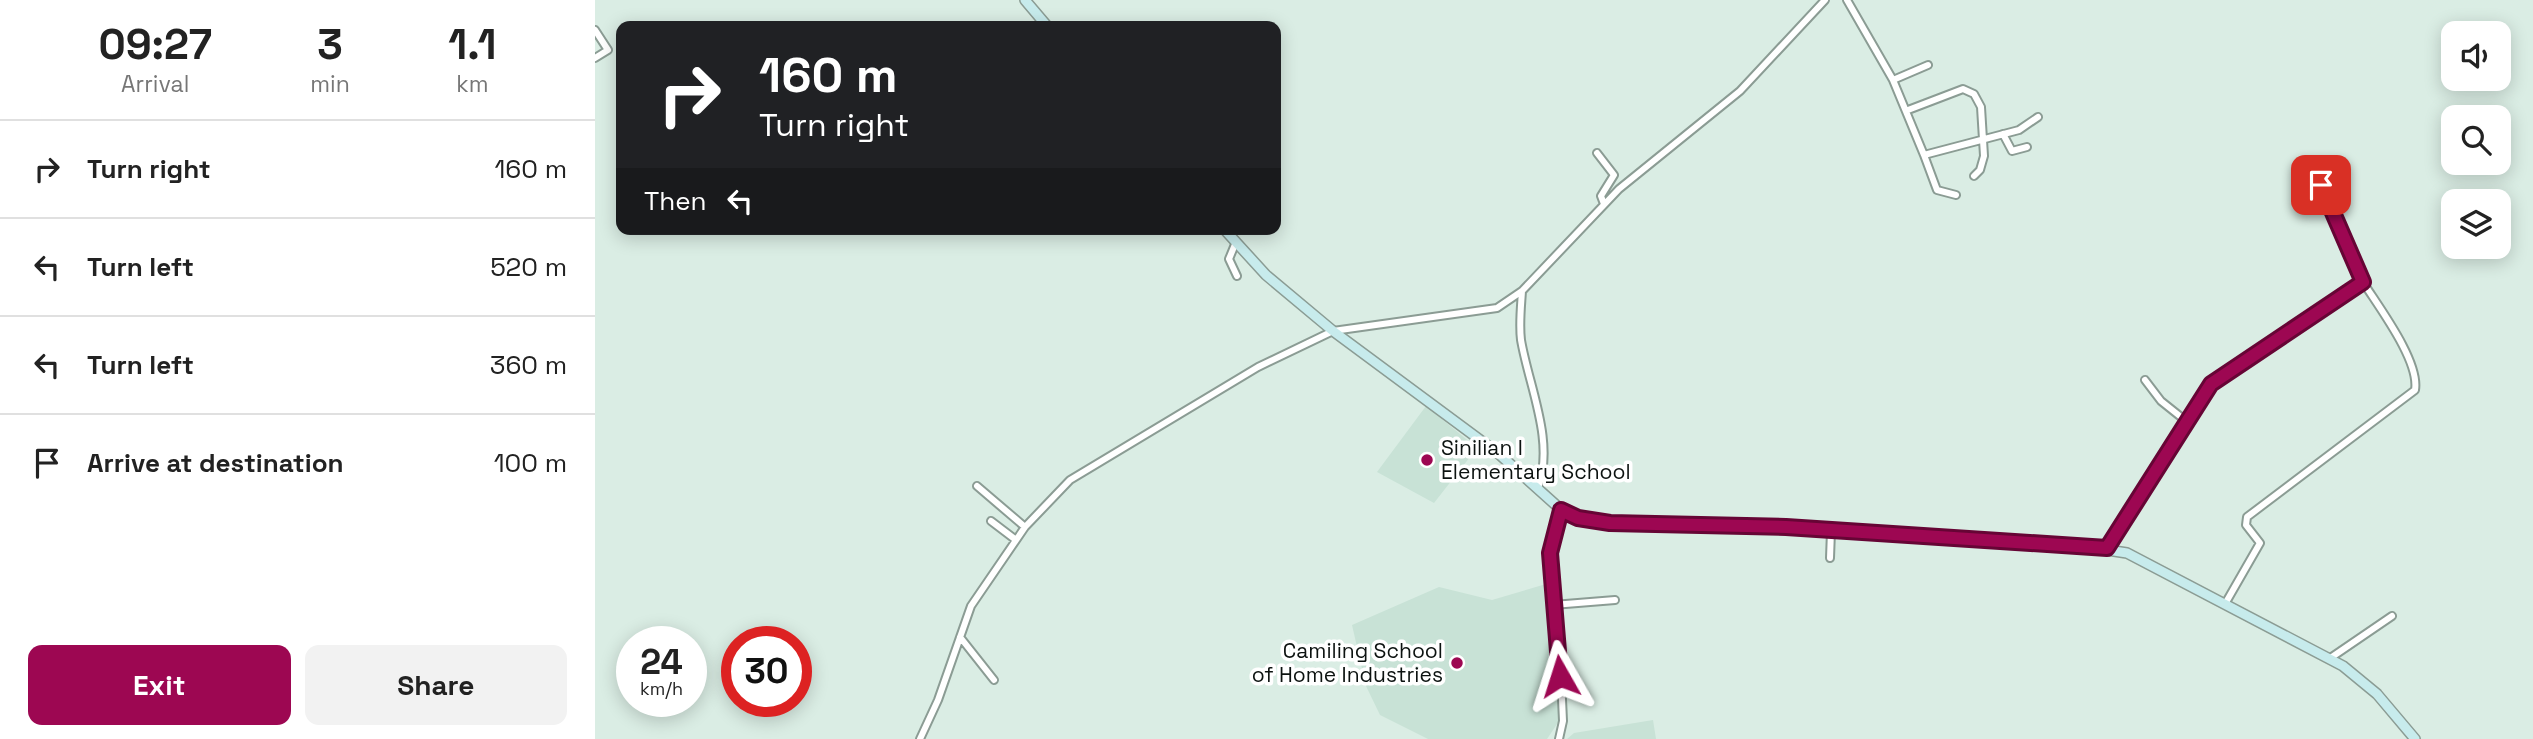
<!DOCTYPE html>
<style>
:root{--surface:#fff;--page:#f2f2f2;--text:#222;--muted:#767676;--line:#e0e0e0;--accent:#9d0752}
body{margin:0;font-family:"Space Grotesk",sans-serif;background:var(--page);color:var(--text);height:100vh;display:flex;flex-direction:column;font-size:26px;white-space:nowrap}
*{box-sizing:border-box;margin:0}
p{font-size:23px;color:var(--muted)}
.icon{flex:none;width:38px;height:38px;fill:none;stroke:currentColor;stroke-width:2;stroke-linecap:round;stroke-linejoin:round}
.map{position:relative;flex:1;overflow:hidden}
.side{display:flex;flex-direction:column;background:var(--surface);width:595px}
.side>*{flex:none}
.guide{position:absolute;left:21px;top:21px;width:665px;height:214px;border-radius:14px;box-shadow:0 4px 18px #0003;background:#202124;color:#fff;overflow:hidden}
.tools{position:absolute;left:1846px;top:21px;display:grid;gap:14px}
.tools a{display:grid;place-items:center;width:70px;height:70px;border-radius:14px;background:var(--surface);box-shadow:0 4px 18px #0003;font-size:35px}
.speed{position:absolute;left:21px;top:626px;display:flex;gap:14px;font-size:35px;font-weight:700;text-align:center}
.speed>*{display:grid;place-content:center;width:91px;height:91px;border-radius:50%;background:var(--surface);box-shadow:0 4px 18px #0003;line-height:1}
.speed small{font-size:18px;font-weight:400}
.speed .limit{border:10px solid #d22;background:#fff;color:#111}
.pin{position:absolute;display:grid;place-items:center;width:60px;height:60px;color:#fff;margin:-30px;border-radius:14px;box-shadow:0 4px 10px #0006}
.me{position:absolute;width:77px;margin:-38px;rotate:354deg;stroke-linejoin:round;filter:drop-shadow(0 0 5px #0008)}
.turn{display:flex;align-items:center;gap:24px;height:147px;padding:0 28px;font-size:32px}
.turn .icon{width:91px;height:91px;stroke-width:2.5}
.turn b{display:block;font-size:49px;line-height:60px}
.then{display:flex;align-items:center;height:66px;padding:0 28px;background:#0003;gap:14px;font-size:26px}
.eta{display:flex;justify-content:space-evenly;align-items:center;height:119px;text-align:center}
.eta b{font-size:42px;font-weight:600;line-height:49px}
.button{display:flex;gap:14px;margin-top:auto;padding:14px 28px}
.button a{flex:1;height:80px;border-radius:14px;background:var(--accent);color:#fff;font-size:28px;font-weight:600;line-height:80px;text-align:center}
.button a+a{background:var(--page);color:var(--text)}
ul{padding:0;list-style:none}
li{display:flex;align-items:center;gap:21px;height:98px;padding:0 28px;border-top:2px solid var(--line)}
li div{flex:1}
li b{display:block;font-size:26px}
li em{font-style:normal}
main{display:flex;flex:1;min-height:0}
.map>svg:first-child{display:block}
</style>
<main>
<section class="side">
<div class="eta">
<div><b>09:27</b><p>Arrival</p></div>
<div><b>3</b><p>min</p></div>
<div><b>1.1</b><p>km</p></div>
</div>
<ul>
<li><svg class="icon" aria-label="right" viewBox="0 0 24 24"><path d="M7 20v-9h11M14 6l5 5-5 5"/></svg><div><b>Turn right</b></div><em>160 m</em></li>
<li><svg class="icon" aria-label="left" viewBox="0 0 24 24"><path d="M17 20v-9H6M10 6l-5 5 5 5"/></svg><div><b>Turn left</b></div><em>520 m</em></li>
<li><svg class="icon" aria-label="left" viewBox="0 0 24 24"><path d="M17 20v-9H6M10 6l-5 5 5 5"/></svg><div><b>Turn left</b></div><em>360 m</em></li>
<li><svg class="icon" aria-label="arrive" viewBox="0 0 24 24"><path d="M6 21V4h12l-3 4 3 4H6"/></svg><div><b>Arrive at destination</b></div><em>100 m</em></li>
</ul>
<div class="button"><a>Exit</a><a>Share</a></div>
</section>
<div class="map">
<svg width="1938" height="739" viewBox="0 0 1938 739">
<rect width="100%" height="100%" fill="#daede4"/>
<path fill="#c8e2d6" d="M831 406 882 448 839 503 782 472Z
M951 584 964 721 952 739H833L785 715 771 686 757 625 844 587 897 600Z
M1058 720 1061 739H972L979 733Z"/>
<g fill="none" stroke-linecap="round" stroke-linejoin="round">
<g stroke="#8b9c94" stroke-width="10">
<path id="street" d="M1252 0 1298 80 1329 155 1424 130 1443 117
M0 30 13 50 0 58
M1298 80 1333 65
M1313 110 1368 89 1379 94 1386 107 1389 156 1385 170 1379 176
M1408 134 1417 151 1432 147
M1002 153 1019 175 1006 196 1009 204
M1329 155 1342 190 1361 195
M1726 185 1768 282
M641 242 634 259 642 276
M927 291C926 307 924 324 926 340 934 387 960 441 943 488
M1550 380 1566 401 1591 421
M382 486 430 527
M396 521 421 540
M1512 548 1616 384 1768 282C1783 306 1825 361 1820 390L1652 517 1651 525 1665 543 1630 604
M1235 558 1236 531
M958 605 1020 600
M365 637 399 680
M1734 659 1797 616
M325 739 343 700 376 606 430 527 475 480 663 367 738 331 902 308 927 291 1024 189 1145 91 1230 0
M964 739 968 721 967 699 955 561 956 540 966 510"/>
</g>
<g stroke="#8b9c94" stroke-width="12">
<path id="secondary" d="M430 0 452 26
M629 229 671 275 738 331 904 454 972 515 1015 523 1121 524 1419 540 1480 545 1532 553 1748 666 1782 694 1820 739"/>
</g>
<use href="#street" stroke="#fff" stroke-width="6"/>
<use href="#secondary" stroke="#c7ebec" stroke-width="9"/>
</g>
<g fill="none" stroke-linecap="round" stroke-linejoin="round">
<g stroke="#660535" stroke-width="18">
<path id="route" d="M965 676 955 553 966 510 983 518 1015 523 1191 527 1512 548 1616 384 1768 282 1726 185"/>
</g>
<use href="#route" stroke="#9d0752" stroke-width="12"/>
</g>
<g fill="#9d0752" stroke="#fff" stroke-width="2.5">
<circle cx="832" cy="460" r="7"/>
<circle cx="862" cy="663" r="7"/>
</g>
<g text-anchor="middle" stroke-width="7" stroke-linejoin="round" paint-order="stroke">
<g font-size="21" fill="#0c1210" stroke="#fff" text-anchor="start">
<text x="846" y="455">Sinilian I<tspan x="846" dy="24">Elementary School</tspan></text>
<text x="848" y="658" text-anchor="end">Camiling School<tspan x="848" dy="24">of Home Industries</tspan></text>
</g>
</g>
</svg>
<div class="tools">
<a><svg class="icon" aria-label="sound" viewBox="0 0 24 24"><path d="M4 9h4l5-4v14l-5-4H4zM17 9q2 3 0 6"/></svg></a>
<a><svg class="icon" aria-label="search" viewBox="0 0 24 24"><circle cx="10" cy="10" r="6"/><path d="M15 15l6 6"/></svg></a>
<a><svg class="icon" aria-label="layers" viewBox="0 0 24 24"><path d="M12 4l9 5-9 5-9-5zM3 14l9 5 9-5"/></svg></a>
</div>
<div class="speed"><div>24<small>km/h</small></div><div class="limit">30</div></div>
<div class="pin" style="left:1726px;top:185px;background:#d93025"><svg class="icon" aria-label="arrive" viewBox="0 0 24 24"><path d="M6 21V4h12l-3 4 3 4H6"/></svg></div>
<svg class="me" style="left:965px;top:676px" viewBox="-20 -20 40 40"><path d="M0-17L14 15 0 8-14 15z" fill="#9d0752" stroke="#fff" stroke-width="4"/></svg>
<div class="guide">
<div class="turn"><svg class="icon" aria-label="right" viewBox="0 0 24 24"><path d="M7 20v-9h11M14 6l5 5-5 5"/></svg><div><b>160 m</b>Turn right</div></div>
<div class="then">Then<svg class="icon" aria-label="left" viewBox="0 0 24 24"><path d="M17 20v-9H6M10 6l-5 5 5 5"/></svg></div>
</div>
</div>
</main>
